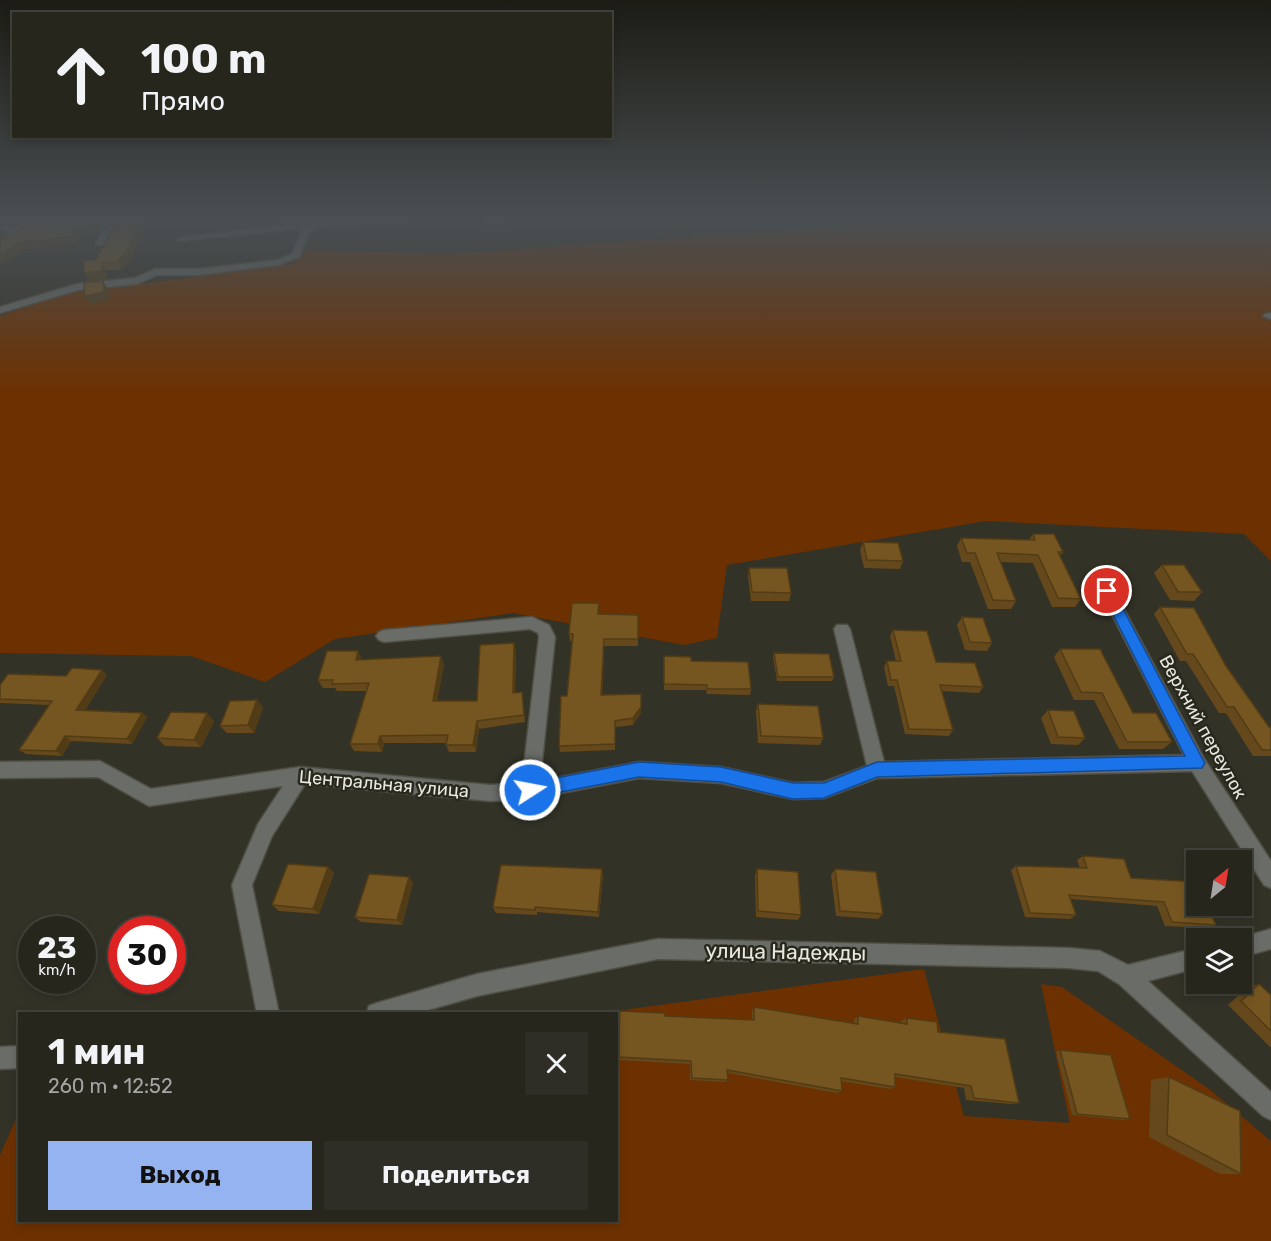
<!DOCTYPE html>
<html lang="ru">
<meta charset="utf-8">
<style>
:root{--surface:#26261d;--page:#2e2e26;--text:#f1f3f6;--muted:#a4a5a4;--line:#42433b;--accent:#95b2f1}
body{margin:0;font-family:Rubik,sans-serif;background:var(--page);color:var(--text);height:100vh;display:flex;flex-direction:column;font-size:22px;white-space:nowrap}
*{box-sizing:border-box;margin:0}
p{font-size:20px;color:var(--muted)}
.icon{flex:none;width:33px;height:33px;fill:none;stroke:currentColor;stroke-width:2;stroke-linecap:round;stroke-linejoin:round}
.map{position:relative;flex:1;overflow:hidden}
.side{position:absolute;left:18px;top:1012px;width:600px;height:210px;display:flex;flex-direction:column;background:var(--surface);border-radius:0px;box-shadow:0 3px 9px #0003,0 0 0 2px var(--line)}
.side>*{flex:none}
.top-card{position:absolute;left:12px;top:12px;width:600px;height:126px;border-radius:0px;box-shadow:0 3px 9px #0003,0 0 0 2px var(--line);background:#26261d;color:var(--text);overflow:hidden}
.needle{width:39px;rotate:30deg}
.tools{position:absolute;left:1186px;top:850px;display:grid;gap:12px}
.tools a{display:grid;place-items:center;width:66px;height:66px;border-radius:0px;background:var(--surface);box-shadow:0 3px 9px #0003,0 0 0 2px var(--line);font-size:30px}
.speed{position:absolute;left:18px;top:916px;display:flex;gap:12px;font-size:30px;font-weight:700;text-align:center}
.speed>*{display:grid;place-content:center;width:78px;height:78px;border-radius:50%;background:var(--surface);box-shadow:0 3px 9px #0003,0 0 0 2px var(--line);line-height:1}
.speed small{font-size:15px;font-weight:400}
.speed .limit{border:9px solid #d22;background:#fff;color:#111}
.pin{position:absolute;display:grid;place-items:center;width:51px;height:51px;color:#fff;margin:-26px;border:3px solid #fff;border-radius:50%;box-shadow:0 2px 6px #0007}
.me{position:absolute;width:66px;margin:-33px;rotate:79deg;stroke-linejoin:round;filter:drop-shadow(0 0 4px #0008)}
.turn{display:flex;align-items:center;gap:21px;height:126px;padding:0 30px;font-size:27px}
.turn .icon{width:78px;height:78px;stroke-width:2.5}
.turn b{display:block;font-size:42px;line-height:51px}
.round{display:grid;place-items:center;flex:none;width:63px;height:63px;border-radius:0px;background:var(--page)}
.headline{display:flex;align-items:center;justify-content:space-between;height:102px;padding:0 30px}
h1{font-size:36px;font-weight:700;line-height:45px}
.action{display:flex;gap:12px;margin-top:auto;padding:12px 30px}
.action a{flex:1;height:69px;border-radius:0px;background:var(--accent);color:#111;font-size:24px;font-weight:700;line-height:69px;text-align:center}
.action a+a{background:var(--page);color:var(--text)}
.map>svg:first-child{display:block}
</style>
<div class="map">
<svg width="1271" height="1241" viewBox="0 0 1271 1241">
<rect width="100%" height="100%" fill="#333227"/>
<path fill="#6d3101" d="M955 218H1271V561L1244 534 986 521 727 565 717 638 684 645 513 613 335 639 265 682 191 656 0 653V316L64 294 291 264 309 250 449 254Z
M924 969 964 1116 1070 1123 1041 984 1062 987 1209 1089 1271 1141V1241H0V1155L19 1112 20 1221H616V1014L630 1009Z"/>
<g fill="none" stroke-linecap="round" stroke-linejoin="round">
<g stroke="#504f45" stroke-width="3">
<path id="minor" d="M110 218H118L103 245H97L96 243Z
M469 218 322 226 309 232 299 257 279 265 198 275H157L137 284 78 290 0 313V307L77 284 135 278 155 269H198L277 260 292 254 303 228 179 241 178 239 182 237 331 220Z
M0 227H18L24 234 0 250V243L15 234 0 231Z
M1271 313V319L1263 316 1265 314Z
M1107 586 1112 587 1203 757 1271 861V888L1264 885 1192 771 877 778 824 798 793 799 721 783 639 778 530 799 490 801 305 784 272 836 252 885 279 1014H257L232 885 258 824 283 786 149 806 98 777 0 778V762L100 761 151 789 300 767 490 785 522 783 539 637 538 633 530 629 384 642 379 640 376 636 379 632 384 630 532 617 549 625 555 637 540 781 639 762 721 767 793 783 824 782 867 766 834 629 837 625H847L850 629 884 762 1184 755 1100 591Z
M1271 929V949L1242 957V939H1236Z
M658 939 1068 948 1100 951 1128 965 1197 948V968L1148 981 1271 1092V1120L1263 1116 1119 984 1098 971 1068 968 658 959 477 996 414 1014H366L369 1006 377 1003 477 974Z
M20 1046V1068L0 1069V1047Z"/>
</g>
<use href="#minor" fill="#696c67" fill-rule="evenodd"/>
</g>
<path fill="#65491c" d="M0 218H107L98 234 81 236 75 244 25 249 0 264V242L20 228 18 225H0Z
M108 226 131 259 121 270H106L107 279 89 281 84 273 96 260 111 231Z
M1033 534 1063 552 1060 555 1081 599 1075 607H1052L1033 563 1001 562 1016 601 1011 609H988L970 562H962L957 546 961 538 1029 540Z
M863 542 903 561 900 569 864 568 860 550Z
M1162 565 1202 592 1194 601 1170 600 1154 573Z
M749 568 791 593 789 601H751L748 576Z
M1160 607 1226 666 1269 727H1271V756H1253L1226 713H1219L1186 661H1180L1154 614Z
M599 610V614L638 615V646H604L602 695 641 713 633 725 615 727V750L560 752 559 746 567 696 572 641H570L569 634Z
M962 617 992 643 987 651 965 650 957 625Z
M893 630 936 662 983 687 979 693 941 691 953 730 949 736 905 734 894 686H888L884 667 887 661H896L890 636Z
M1060 649 1133 713 1172 742 1163 749H1119L1094 700H1074L1054 657Z
M516 651 515 693 523 700 525 722 479 729 476 752H449L446 745V743H384L382 752 354 751 350 744 366 691H337L335 688H323L318 680 362 659V660L444 664 437 701H477Z
M774 653 834 677 832 681H777L773 657Z
M691 661 751 689 750 695 707 694 706 690H664V662Z
M107 675 85 710 142 713 147 717 132 744 71 741 62 756 26 754 19 750 49 705 0 703V685L66 676Z
M257 700 263 708 254 733H227L220 726Z
M758 704 823 738 820 745 758 743 756 711Z
M1048 710 1085 738 1078 745 1051 744 1041 718Z
M214 721 201 747 165 746 157 738Z
M1083 856 1131 878 1216 925 1208 928 1165 926 1157 906 1071 899 1076 915 1070 919 1025 917 1011 870 1016 866 1080 868 1077 860Z
M328 867 334 873 319 914 279 911 272 905Z
M757 869 801 915 798 920 756 917 755 875Z
M835 869 883 914 878 919 836 916 831 875Z
M603 875 599 917 537 912V915L496 913 493 907Z
M409 877 413 883 402 925 361 922 355 917Z
M1259 984 1271 995V1047H1270L1228 1005 1246 988Z
M754 1007 854 1024V1019L858 1016 901 1023V1021L907 1018 938 1032 1019 1103 1011 1104 966 1100 964 1088 895 1077V1087L890 1089 841 1081 842 1091 837 1093 728 1073V1080L726 1082 690 1080V1064L618 1060V1057L665 1016 752 1020V1011Z
M1060 1050 1130 1119 1125 1120 1072 1115 1056 1052Z
M1169 1077 1241 1174H1220L1149 1137 1151 1080Z"/>
<path fill="#523c16" d="M99 218H107L98 234 81 236 75 244 25 249 0 264V254L20 242 76 228Z
M141 218H148L131 259 121 270 117 262Z
M509 223 510 231 486 233 485 225Z
M4 228 9 235 0 240V230Z
M102 263 106 270 107 279 89 281 84 273Z
M103 281 108 289 109 300 90 304 85 296Z
M604 639V646L602 702 601 695Z
M514 643 516 651 515 701 513 693Z
M358 651 362 659 360 668 356 660Z
M441 656 444 664 436 709 433 701Z
M102 670 107 675 82 715 76 710Z
M257 700 263 708 254 733 248 725Z
M641 707V713L633 725V718Z
M142 713 147 717 132 744 127 739Z
M207 713 214 721 201 747 194 740Z
M477 721 479 729 476 752 473 745Z
M65 736 71 741 62 756 56 751Z
M380 736 384 743 382 752 378 744Z
M328 867 334 873 319 914 313 909Z
M602 869 603 875 599 917 598 912Z
M409 877 413 883 402 925 397 920Z"/>
<path fill="#755520" stroke="#523c16" stroke-width="1.5" d="M14 218H99L94 227 76 228 71 237 20 242 0 254V242L21 227Z
M112 218H141L127 251 117 262 102 263V271L84 273V261L96 260 113 228V225L108 226Z
M484 218H508L509 223 485 225Z
M103 281 104 292 85 296 84 283Z
M1033 534H1054L1063 552H1058L1081 599 1058 598 1038 555 997 553 1016 601 993 600 975 553H967L961 538 1035 540Z
M863 542 898 543 903 561 867 560Z
M1162 565H1184L1202 592H1178Z
M749 568H787L791 593 752 592Z
M572 603H599L598 614 638 615V639H604L601 695 641 694V707L633 718 615 721V744L559 746 561 696H567L573 634H569Z
M1160 607 1194 608 1226 666 1269 727H1271V750H1262L1234 707H1227L1193 654H1187Z
M962 617 983 618 992 643 970 642Z
M893 630 927 631 936 662 975 663 983 687 940 685 953 730 909 729 897 680H891L887 661H901Z
M514 643 513 693 522 692 524 715 477 721 473 745H446L448 735 380 736 378 744H350L369 683 332 684 333 680H318L327 651H358L356 660 441 656 433 701H477L480 645Z
M1060 649H1100L1133 713H1156L1172 742H1127L1102 693 1081 692Z
M774 653 829 654 834 677H778Z
M664 656 691 657V661L748 662 751 689H707V685L664 684Z
M72 668 102 670 76 710 142 713 127 739 65 736 56 751 19 750 52 701 0 699V685L8 674 66 676Z
M257 700 248 725 220 726 230 701Z
M758 704 818 706 823 738 761 736Z
M1048 710 1074 711 1085 738 1058 737Z
M171 712 207 713 194 740 157 738Z
M1083 856 1124 859 1131 878 1197 882V906H1207L1216 925 1172 922 1164 902 1069 895 1076 915 1030 913 1016 866 1087 868Z
M288 864 328 867 313 909 272 905Z
M501 865 602 869 598 912 535 907V910L493 907Z
M757 869 798 872 801 915 758 911Z
M835 869 876 872 883 914 840 911Z
M369 874 409 877 397 920 355 917Z
M1259 984 1271 995V1031L1241 1001Z
M754 1007 858 1024V1016L907 1024V1018L937 1022 938 1032 1005 1039 1019 1103 974 1098 971 1086 895 1074V1087L841 1078 842 1091 727 1070 728 1080 692 1078 691 1061 618 1057 620 1011 665 1013V1016L754 1020Z
M1060 1050 1111 1055 1130 1119 1077 1114Z
M1169 1077 1240 1111 1241 1174 1167 1135Z"/>
<linearGradient id="sky" x2="0" y2="1"><stop stop-color="#1c1c15"/><stop offset="0.56" stop-color="#4a4f52"/><stop offset="1" stop-color="#4a4f52" stop-opacity="0"/></linearGradient>
<rect width="1271" height="392" fill="url(#sky)"/>
<path fill="#1a73e8" stroke="#114b97" stroke-width="1.5" d="M1107 586 1112 588 1202 758 1205 763 1202 768 877 777 824 798 793 799 721 782 639 777 530 798 524 796 522 790 524 785 530 783 639 762 721 767 793 783H824L877 762 1185 756 1101 591Z"/>
<g text-anchor="middle" stroke-width="5" stroke-linejoin="round" paint-order="stroke">
<g font-size="18" fill="#e8e8e0" stroke="#29281d">
<text transform="translate(1203 727) rotate(61)" y="6">Верхний переулок</text>
<text transform="translate(384 784) rotate(5)" y="6">Центральная улица</text>
</g>
<g font-size="21" fill="#e8e8e0" stroke="#29281d">
<text transform="translate(786 952) rotate(1)" y="7">улица Надежды</text>
</g>
</g>
</svg>
<div class="tools">
<a><svg class="needle" viewBox="-14 -14 28 28"><path d="M0-13l5 13h-10z" fill="#e53935"/><path d="M0 13l5-13h-10z" fill="#a4a5a4"/></svg></a>
<a><svg class="icon" aria-label="layers" viewBox="0 0 24 24"><path d="M12 4l9 5-9 5-9-5zM3 14l9 5 9-5"/></svg></a>
</div>
<div class="speed"><div>23<small>km/h</small></div><div class="limit">30</div></div>
<div class="pin" style="left:1107px;top:591px;background:#d93025"><svg class="icon" aria-label="arrive" viewBox="0 0 24 24"><path d="M6 21V4h12l-3 4 3 4H6"/></svg></div>
<svg class="me" style="left:530px;top:790px" viewBox="-20 -20 40 40"><circle r="17" fill="#1a73e8" stroke="#fff" stroke-width="3"/><path d="M0-11L8 9 0 5-8 9z" fill="#fff"/></svg>
<div class="top-card">
<div class="turn"><svg class="icon" aria-label="ahead" viewBox="0 0 24 24"><path d="M12 20V5M6 11l6-6 6 6"/></svg><div><b>100 m</b>Прямо</div></div>
</div>
<section class="side">
<div class="headline"><div><h1>1 мин</h1><p>260 m · 12:52</p></div><a class="round"><svg class="icon" aria-label="close" viewBox="0 0 24 24"><path d="M6 6l12 12M18 6L6 18"/></svg></a></div>
<div class="action"><a>Выход</a><a>Поделиться</a></div>
</section>
</div>
